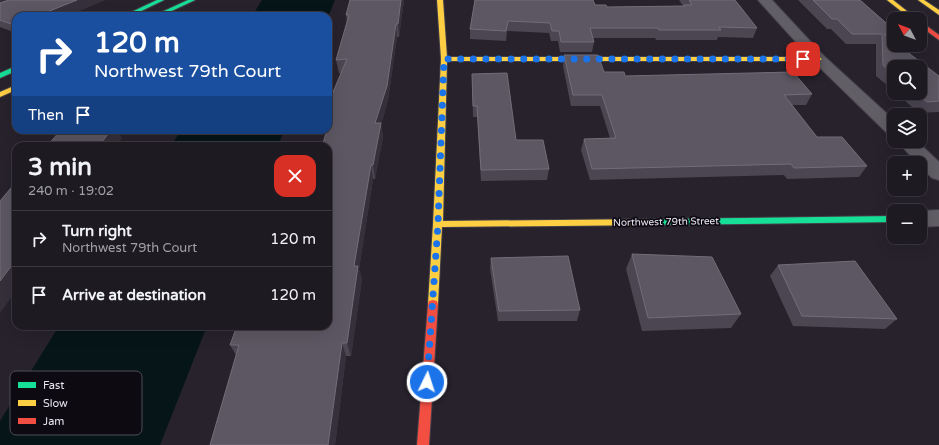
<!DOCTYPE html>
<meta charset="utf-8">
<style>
:root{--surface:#1d1a21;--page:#2a272e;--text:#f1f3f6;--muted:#a0a1a5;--line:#3b383f}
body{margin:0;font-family:"Varela Round",sans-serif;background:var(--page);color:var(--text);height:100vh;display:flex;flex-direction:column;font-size:15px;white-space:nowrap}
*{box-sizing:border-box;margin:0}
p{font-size:13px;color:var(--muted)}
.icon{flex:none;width:22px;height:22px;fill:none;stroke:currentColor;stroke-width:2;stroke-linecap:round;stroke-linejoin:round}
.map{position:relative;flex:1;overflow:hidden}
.sheet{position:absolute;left:12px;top:142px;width:320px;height:188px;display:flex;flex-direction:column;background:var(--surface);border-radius:12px;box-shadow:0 4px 16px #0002,0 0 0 1px var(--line)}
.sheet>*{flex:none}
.guide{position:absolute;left:12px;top:12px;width:320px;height:122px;border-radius:12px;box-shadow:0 4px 16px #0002,0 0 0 1px var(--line);background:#1a4fa0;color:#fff;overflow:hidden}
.needle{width:26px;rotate:311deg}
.controls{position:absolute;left:887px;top:12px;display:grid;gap:8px}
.controls a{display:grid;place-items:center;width:40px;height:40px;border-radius:8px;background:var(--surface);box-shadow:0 4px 16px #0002,0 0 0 1px var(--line);font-size:20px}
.pin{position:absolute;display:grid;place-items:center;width:34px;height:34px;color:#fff;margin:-17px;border-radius:8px;box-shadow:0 2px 6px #0006}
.me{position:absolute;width:44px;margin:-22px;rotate:4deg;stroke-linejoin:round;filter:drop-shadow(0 0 3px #0008)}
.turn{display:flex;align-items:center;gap:14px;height:84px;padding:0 16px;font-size:18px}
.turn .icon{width:52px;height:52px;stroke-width:2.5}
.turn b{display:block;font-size:28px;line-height:34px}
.then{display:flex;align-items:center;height:38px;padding:0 16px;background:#0003;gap:8px;font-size:15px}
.round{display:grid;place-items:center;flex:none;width:42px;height:42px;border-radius:12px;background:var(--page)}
.summary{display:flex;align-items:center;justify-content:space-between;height:68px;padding:0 16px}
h1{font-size:24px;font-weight:700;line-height:30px}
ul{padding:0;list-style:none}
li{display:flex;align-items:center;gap:12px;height:56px;padding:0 16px;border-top:1px solid var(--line)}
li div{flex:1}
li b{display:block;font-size:15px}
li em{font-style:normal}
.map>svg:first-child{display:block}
</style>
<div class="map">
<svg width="939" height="445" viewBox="0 0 939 445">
<rect width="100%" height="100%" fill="#27222c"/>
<path fill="#061518" d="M262 0H335L328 17V16H252Z
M181 130H284L278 146H171Z
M59 326H207L160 445H0V421Z"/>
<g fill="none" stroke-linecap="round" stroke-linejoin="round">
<g stroke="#433f48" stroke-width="2">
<path id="street" d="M758 0H772L824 56 894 120V136L888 134 814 62Z
M897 141H917L939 162V180L932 178 920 166V163H917Z
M939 210V226L920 227V211Z"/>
</g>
<g stroke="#433f48" stroke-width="2">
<path id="fast" d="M157 0H164L131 16H123Z
M188 0H195L161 16H153Z
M16 66V71L0 78V73Z
M894 216V222L656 225 652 222 656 219Z"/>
</g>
<g stroke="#433f48" stroke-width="2">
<path id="slow" d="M437 0H443L447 57H819L822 59 819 61H447L443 221 656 219 660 222 656 225 442 227 438 304 437 307 433 308 429 307 428 304 433 224 441 59Z
M887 0H893L917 19H911Z
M918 0H924L939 10V15Z
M16 85V90L0 97V92Z"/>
</g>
<g stroke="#433f48" stroke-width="2">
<path id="jam" d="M920 21 939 35V40L920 26Z
M433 300 437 301 438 304 429 445H417L428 304 429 301Z"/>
</g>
<use href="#street" fill="#615e65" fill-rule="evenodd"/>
<use href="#fast" fill="#16e098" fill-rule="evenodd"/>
<use href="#slow" fill="#ffcf43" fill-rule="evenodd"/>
<use href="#jam" fill="#f24e42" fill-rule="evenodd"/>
</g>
<path fill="#4b4651" d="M0 0H105L67 16H16V33L0 27Z
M350 0H404L399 37H397L388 100 381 125 383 137 375 179H373L359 269 362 279 351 356H346L335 445H210L236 355 230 345 328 326V104L341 73H339L336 60 347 23 346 15Z
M475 0 595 5 607 7 683 6 679 0H735L757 28 753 38 718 37 717 40H656L655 38H593L594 42 592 52H560L558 41H551L549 33 507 31 506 41 470 39V29Z
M798 0H860L894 30V45L939 76V112L919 113 896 93H920L894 67V91L876 76V44H846L831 29H827Z
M564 55 604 72 625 76 812 94 806 105H792L817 137 867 166 859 177 787 179 784 175 590 180 581 150 584 139 610 138 600 106H571L563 66Z
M472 74 516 140 549 169 547 180 481 181 477 117H473Z
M632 254 741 314 731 328 642 331 626 269Z
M491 258 580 310 577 321H498L490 269Z
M778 265 897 319 885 329 793 326 770 276Z"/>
<path fill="#35303b" d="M0 0H9L0 4Z
M77 0H105L67 16H37Z
M401 0H404L399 37 398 24Z
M396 24 397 37 388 100 381 125 383 137 375 179 373 165 375 123Z
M111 130H117L122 138 117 146H99Z
M371 165 373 179 359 269 362 279 351 356 347 343 354 266Z
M16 260V291L0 313V281Z
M342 343 346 356 335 445H328Z"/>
<path fill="#5c5762" stroke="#726d79" d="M9 0H77L37 16H16V25H14L0 20V3Z
M350 0H401L398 24H396L387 86 375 123H381L373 165H371L354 266H358L347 343H342L328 445H210L239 345H230L237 326H328V229L329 223H328V146H322L327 130H328V126L332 113 328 112V104L347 59 336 60 349 15H346Z
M475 0H593L595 5H606L607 7 685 6 684 5H692L689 0H735L757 28 719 27 721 30H659L658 28H590L594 42H561L559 31H552L550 23 508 21 506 31 470 29Z
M813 0H860L894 30V34H884L894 42V45H898L939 76V101L927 102 916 93H920V67H894V75L883 65 882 34H852L837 19H832Z
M564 55H598L604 72H624L625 76 793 72 812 94 784 95 817 137H842L867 166 794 168 791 164 592 169 584 139 616 138 602 95H573Z
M507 73 516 140H543L549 169 481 170 477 106H473L472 74Z
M61 130H111L99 146H47Z
M16 182V260L0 281V201Z
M632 254 712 257 741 314 648 318Z
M568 256 580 310 499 311 491 258Z
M855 261 897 319 802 316 778 265Z"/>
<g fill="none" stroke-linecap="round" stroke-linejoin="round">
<path stroke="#1a73e8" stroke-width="7" stroke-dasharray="0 12.6" d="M427 382 438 224 444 59H803"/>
</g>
<g text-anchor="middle" stroke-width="3.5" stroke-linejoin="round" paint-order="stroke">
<g font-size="10" fill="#e9e5f1" stroke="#0d0a12">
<text transform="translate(666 221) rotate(-1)" y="4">Northwest 79th Street</text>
</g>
</g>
<rect x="10" y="371" width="132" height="64" rx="6" fill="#0d0a12" stroke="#4f4c55" stroke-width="1"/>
<rect x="18" y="382" width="18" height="6" fill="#16e098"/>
<rect x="18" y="400" width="18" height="6" fill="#ffcf43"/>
<rect x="18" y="418" width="18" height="6" fill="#f24e42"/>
<g font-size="11" fill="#e9e5f1">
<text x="43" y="389">Fast</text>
<text x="43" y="407">Slow</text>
<text x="43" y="425">Jam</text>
</g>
</svg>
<div class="controls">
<a><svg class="needle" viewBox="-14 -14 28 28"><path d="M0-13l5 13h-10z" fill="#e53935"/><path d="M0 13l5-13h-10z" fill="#a0a1a5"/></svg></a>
<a><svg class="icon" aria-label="search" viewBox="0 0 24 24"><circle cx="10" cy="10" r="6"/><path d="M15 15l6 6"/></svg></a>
<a><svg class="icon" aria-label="layers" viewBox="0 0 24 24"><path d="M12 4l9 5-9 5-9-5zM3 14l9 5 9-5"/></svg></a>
<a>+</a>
<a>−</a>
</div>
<div class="pin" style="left:803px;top:59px;background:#d93025"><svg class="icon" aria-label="arrive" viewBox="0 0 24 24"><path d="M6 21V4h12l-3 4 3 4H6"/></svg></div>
<svg class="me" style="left:427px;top:382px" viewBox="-20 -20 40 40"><circle r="17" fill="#1a73e8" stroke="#fff" stroke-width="3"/><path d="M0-11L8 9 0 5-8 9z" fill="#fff"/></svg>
<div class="guide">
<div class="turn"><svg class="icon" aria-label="right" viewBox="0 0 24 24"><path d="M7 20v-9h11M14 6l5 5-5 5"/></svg><div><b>120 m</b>Northwest 79th Court</div></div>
<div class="then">Then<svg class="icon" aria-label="arrive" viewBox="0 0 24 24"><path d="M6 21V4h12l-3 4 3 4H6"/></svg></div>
</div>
<section class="sheet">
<div class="summary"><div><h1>3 min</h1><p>240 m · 19:02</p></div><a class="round" style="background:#d93025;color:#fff"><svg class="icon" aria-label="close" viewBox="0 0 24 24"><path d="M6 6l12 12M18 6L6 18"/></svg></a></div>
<ul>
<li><svg class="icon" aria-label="right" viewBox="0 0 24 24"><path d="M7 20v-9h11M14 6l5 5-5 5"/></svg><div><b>Turn right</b><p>Northwest 79th Court</p></div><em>120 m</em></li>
<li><svg class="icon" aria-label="arrive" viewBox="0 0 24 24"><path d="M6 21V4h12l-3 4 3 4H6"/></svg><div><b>Arrive at destination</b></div><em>120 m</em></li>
</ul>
</section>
</div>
